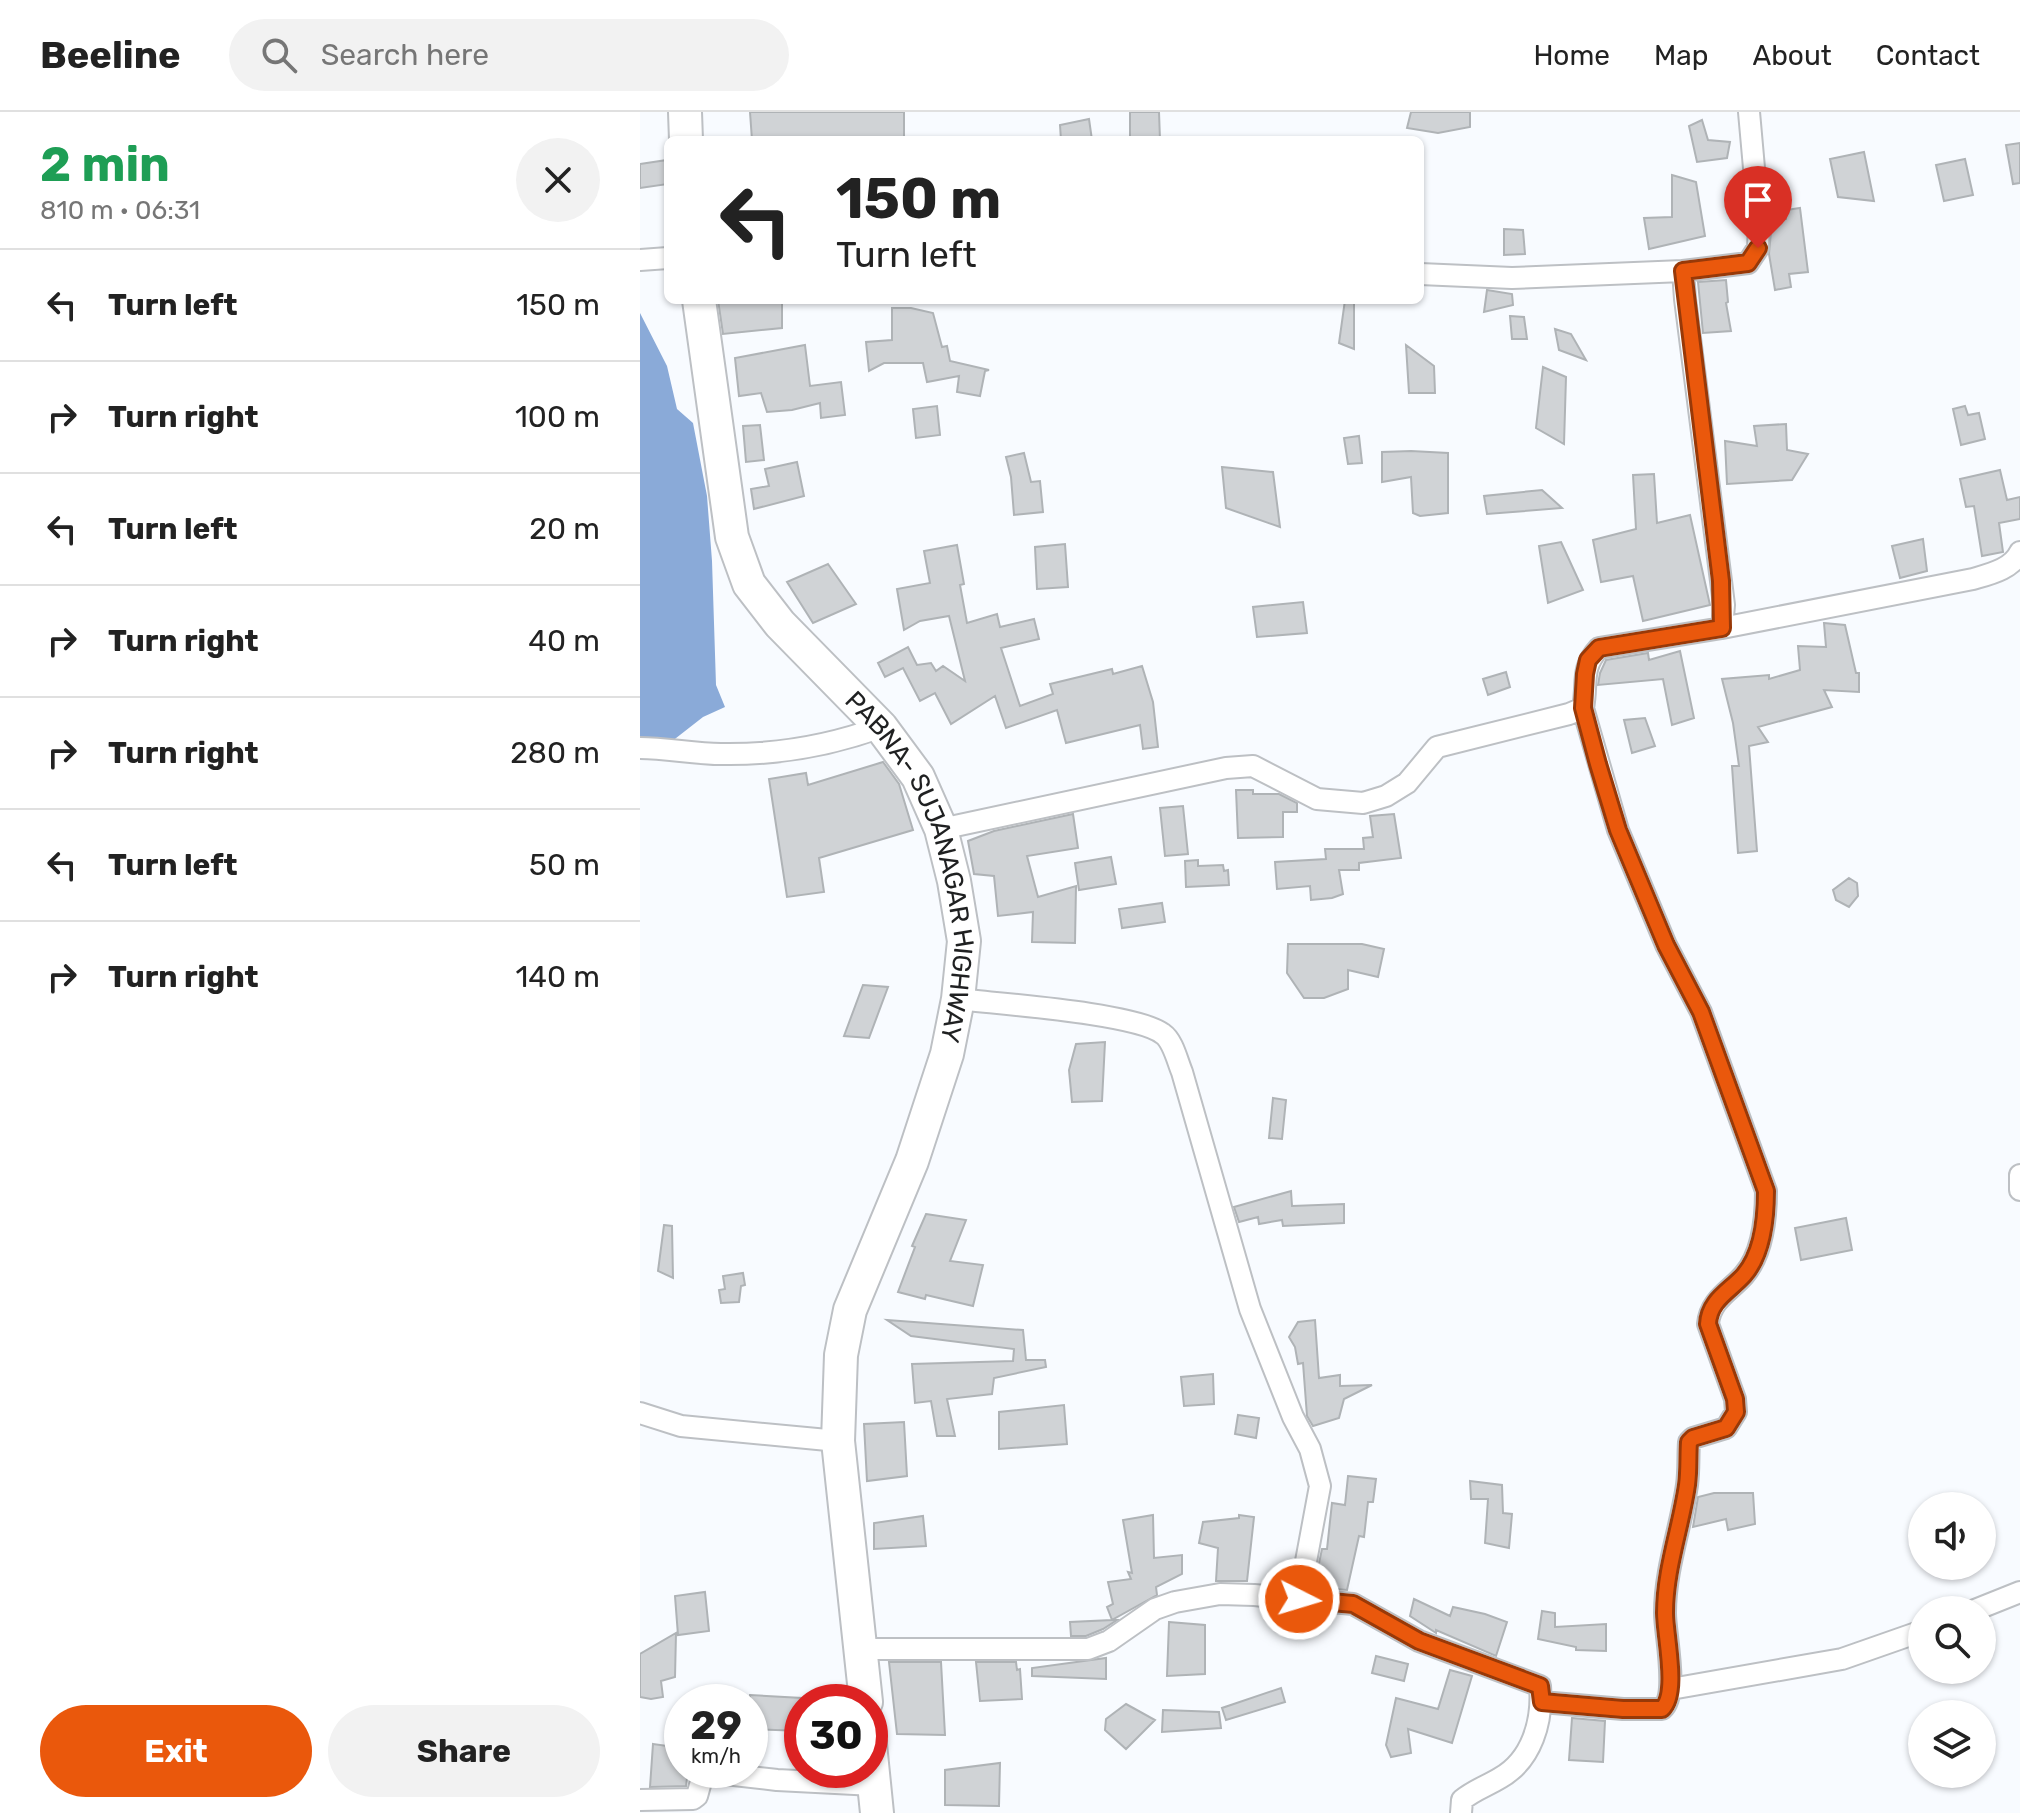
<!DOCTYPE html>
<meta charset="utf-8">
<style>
:root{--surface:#fff;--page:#f2f2f2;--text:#222;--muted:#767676;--line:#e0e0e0;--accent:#ea580c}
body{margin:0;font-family:Rubik,sans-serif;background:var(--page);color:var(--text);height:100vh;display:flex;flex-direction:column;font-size:30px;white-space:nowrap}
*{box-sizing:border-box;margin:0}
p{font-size:26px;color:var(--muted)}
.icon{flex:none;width:44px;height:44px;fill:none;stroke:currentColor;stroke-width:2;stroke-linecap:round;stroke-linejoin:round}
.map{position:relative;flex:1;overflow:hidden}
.panel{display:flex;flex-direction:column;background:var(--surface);width:640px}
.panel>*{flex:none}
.hud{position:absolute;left:24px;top:24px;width:760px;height:168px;border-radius:12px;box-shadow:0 2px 6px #0004;background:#fff;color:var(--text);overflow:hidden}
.controls{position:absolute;left:1268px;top:1380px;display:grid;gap:16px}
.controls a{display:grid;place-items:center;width:88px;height:88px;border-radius:50%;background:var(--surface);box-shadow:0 2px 6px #0004;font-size:40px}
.speed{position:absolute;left:24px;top:1572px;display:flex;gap:16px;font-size:40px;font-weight:700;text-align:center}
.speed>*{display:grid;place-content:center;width:104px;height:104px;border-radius:50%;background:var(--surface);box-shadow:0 2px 6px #0004;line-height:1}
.speed small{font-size:20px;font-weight:400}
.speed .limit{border:12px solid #d22;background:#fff;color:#111}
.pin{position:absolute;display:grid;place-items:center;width:68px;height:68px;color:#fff;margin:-82px -34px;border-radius:50% 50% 50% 0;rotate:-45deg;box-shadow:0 0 8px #0007}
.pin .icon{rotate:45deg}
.me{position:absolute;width:88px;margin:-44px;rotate:95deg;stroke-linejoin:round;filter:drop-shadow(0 0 6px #0008)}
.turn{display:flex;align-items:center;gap:28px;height:168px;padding:0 40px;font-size:36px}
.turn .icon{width:104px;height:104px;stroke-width:2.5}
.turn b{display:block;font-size:56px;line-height:68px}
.round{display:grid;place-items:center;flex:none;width:84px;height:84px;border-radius:42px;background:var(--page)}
.overview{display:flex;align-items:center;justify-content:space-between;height:136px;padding:0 40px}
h1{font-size:48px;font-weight:700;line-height:60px;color:#1e9e55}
.cta{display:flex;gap:16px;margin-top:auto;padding:16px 40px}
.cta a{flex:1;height:92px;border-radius:48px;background:var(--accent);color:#fff;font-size:32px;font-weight:700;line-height:92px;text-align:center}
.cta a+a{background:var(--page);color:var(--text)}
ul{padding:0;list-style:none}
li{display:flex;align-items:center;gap:24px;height:112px;padding:0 40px;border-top:2px solid var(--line)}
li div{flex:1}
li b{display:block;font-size:30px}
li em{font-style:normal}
header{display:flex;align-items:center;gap:48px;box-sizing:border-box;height:112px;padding:0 40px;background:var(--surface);border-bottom:2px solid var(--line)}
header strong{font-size:38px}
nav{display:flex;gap:44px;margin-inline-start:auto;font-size:28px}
.search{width:560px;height:72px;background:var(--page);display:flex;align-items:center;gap:20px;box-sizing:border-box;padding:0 28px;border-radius:44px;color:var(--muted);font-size:30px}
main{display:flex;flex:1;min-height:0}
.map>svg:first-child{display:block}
</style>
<header>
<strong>Beeline</strong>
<div class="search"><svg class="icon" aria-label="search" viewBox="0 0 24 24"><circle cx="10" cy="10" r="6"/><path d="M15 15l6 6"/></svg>Search here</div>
<nav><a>Home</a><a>Map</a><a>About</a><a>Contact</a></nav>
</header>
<main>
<section class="panel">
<div class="overview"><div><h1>2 min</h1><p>810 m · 06:31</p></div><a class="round"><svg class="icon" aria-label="close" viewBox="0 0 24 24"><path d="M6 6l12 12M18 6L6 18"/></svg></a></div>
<ul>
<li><svg class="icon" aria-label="left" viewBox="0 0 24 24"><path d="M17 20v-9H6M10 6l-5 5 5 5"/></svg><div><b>Turn left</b></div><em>150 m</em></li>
<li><svg class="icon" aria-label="right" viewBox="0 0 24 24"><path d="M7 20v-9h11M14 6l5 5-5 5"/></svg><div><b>Turn right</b></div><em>100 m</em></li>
<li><svg class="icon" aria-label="left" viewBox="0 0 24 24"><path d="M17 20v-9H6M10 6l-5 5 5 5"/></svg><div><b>Turn left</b></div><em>20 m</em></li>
<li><svg class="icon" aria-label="right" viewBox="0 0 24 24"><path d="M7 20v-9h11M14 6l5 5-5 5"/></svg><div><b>Turn right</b></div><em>40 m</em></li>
<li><svg class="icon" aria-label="right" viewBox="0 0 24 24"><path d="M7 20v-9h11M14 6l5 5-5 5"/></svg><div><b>Turn right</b></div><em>280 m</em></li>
<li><svg class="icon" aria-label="left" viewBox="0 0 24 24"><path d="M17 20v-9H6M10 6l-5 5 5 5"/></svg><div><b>Turn left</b></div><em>50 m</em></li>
<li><svg class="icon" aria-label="right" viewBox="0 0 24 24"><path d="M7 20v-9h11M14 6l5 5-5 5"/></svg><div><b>Turn right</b></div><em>140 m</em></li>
</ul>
<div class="cta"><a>Exit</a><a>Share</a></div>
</section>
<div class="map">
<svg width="1380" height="1701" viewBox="0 0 1380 1701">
<rect width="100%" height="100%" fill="#f8fbff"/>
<path fill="#8aaad8" d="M0 201 27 254 37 297 53 311 67 384 72 449 76 573 85 595 63 605 31 630H0Z"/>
<path fill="#d0d3d6" stroke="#afb3b6" stroke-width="2" d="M110 0H264V28H112Z
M490 0H519L520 28H490Z
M771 0H830V15L798 21 767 16Z
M449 7 452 28H421L420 13Z
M1062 8 1068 28 1090 30 1087 46 1057 50 1049 14Z
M1380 31V71L1373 72 1366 33Z
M1224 40 1234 89 1198 85 1190 47Z
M1325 47 1333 83 1304 89 1296 53Z
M27 48 28 72 0 76V52Z
M1032 63 1056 70 1065 124 1009 137 1004 106 1032 105Z
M1160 96 1168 160 1149 162 1151 175 1135 178 1129 142 1132 108 1146 107V98Z
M864 117 883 118 885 142 864 143Z
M1086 168 1088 190 1086 191 1091 219 1063 221 1058 170Z
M847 178 872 182 873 193 844 200Z
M78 188H142V216L83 222Z
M705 188H714V237L699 231Z
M252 196H271L293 201 302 235 307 234 310 249 349 258 345 259 340 284 317 280 319 264 287 270 283 251H244L229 259 226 230 252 228Z
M870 204 884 205 887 227H872Z
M915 217 931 222 946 248 919 238Z
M165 233 170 274 201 270 205 303 181 306 180 291 152 298 127 300 121 281 99 284 95 246Z
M766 233 794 254 795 281H769Z
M903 255 926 265 924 332 896 316Z
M297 294 300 323 276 326 273 297Z
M1325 294 1328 303 1339 301 1345 327 1321 333 1313 297Z
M1146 312 1147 338 1168 342 1152 368 1087 372 1085 329 1117 334 1114 314Z
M120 313 124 348 106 350 103 314Z
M719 324 722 351 708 352 704 326Z
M771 339 808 341V401L780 404 773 401 771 365 742 370V340Z
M384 341 391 370 400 369 403 400 374 403 371 365 366 345Z
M157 350 164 384 114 397 111 377 129 374 125 357Z
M582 355 633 360 640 415 586 396Z
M1360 358 1367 388 1380 385V407L1359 411 1363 440 1342 444 1334 394 1326 395 1320 367Z
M1014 362 1017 411 1050 403 1070 493 1003 509 993 464 961 470 953 428 996 417 993 363Z
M902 378 922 396 847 402 844 384Z
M1283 427 1287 459 1260 466 1252 434Z
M921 430 943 478 908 491 899 434Z
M425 432 428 475 397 477 395 435Z
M317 433 324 472 320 473 327 511 357 502 360 515 394 507 399 527 361 536 380 594 413 582 410 572 472 557 473 562 502 554 513 590 518 635 503 637 500 613 426 631 417 598 366 616 355 584 311 612 295 581 280 589 263 556 245 565 238 551 268 535 277 553 291 551 296 559 303 554 325 569 309 504 280 509 264 518 257 477 290 471 284 439Z
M188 452 216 492 173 511 147 470Z
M663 490 667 521 617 525 613 495Z
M1184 511 1205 513 1216 561H1219V580L1184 578 1192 595 1118 615 1128 630 1109 634 1117 739 1098 741 1092 654H1099L1093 611 1082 567 1129 563V567L1160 558 1158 534 1186 535Z
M1040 539 1054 606 1032 613 1023 567 958 573 960 561 966 548 1008 541 1009 548Z
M866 560 870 575 848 583 843 567Z
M1005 606 1015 634 992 641 984 608Z
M243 650 259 672 273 718 179 746 184 780 147 785 129 667 166 661 168 673Z
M596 678H613V682H639L657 691V700H643V725L598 726Z
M543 694 548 742 525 744 520 696Z
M433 702 438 736 387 744 398 785 436 774 435 831 392 830 393 800 358 804 354 764 334 762 328 729 354 719Z
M754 702 761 746 719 751V758H699L703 782 692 786 671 788 670 774 637 777 635 750 686 747 685 737H724L723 726 733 725 730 704Z
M471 745 476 772 439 778 435 751Z
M558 748V754L583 753 584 759 588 758 589 773 546 775 545 749Z
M1209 766 1217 771 1218 784 1209 795 1196 788 1193 778Z
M522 791 525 810 482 816 479 797Z
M648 832H722L744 837 738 865 708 858V877L684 886H664L647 861Z
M223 873 248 875 229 926 204 924Z
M465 930 462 989 432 990 429 958 436 932Z
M633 986 646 988 642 1027 629 1026Z
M651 1079 652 1094 704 1092V1111L643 1114 642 1108 619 1112 618 1105 599 1110 594 1095Z
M286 1102 326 1108 310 1149 343 1153 333 1194 286 1183 285 1187 258 1180 275 1135 272 1134Z
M1206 1106 1212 1138 1161 1148 1155 1116Z
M24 1113 32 1114 33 1166 18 1159Z
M103 1161 105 1173 101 1174 99 1190 81 1191 79 1178 85 1177 83 1164Z
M247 1208 383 1218 386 1248H405L406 1255 354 1266 352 1282 307 1287 315 1324H297L291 1289 275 1291 272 1252 373 1249 374 1237 271 1224Z
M675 1208 679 1266 700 1263V1274L732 1273 704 1287 699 1306 673 1314 667 1304 663 1251 658 1252 655 1235 649 1225 658 1210Z
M573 1262 574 1292 544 1294 541 1265Z
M424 1293 427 1332 359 1337V1300Z
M598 1303 619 1306 616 1326 595 1322Z
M264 1310 267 1364 227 1369 224 1312Z
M708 1364 736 1367 733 1390H728L724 1425 719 1424 707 1478 674 1475 682 1437H687L692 1391 705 1393Z
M830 1369 862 1373 863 1401 872 1402 869 1436 845 1431 848 1387H831Z
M1074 1381H1113L1115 1412 1088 1418 1086 1407 1053 1415 1058 1385Z
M513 1403 514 1446 542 1443V1462L516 1475 517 1483 472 1508H477L463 1517 446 1524H431L430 1510 472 1508 467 1495 473 1492 468 1470 491 1467 488 1460 492 1461 483 1408Z
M599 1403 614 1405 607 1469H576L578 1436 559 1431 563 1410 599 1406Z
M283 1404 286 1434 234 1437V1411Z
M65 1480 69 1519 38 1523 35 1484Z
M774 1487 810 1504 813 1495 845 1502 867 1510 856 1544 796 1518V1521L770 1504Z
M902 1499 915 1501V1515L966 1512V1539L936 1538V1535L898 1527Z
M529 1510 565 1513V1562L527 1564Z
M36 1521 35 1565 21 1569 23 1585 11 1587 0 1585V1542Z
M736 1544 768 1552 764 1569 732 1561Z
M466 1546V1567L392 1564V1556Z
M249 1550H301L305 1623 257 1622Z
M336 1550H376L377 1558 380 1557 382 1587 340 1589Z
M810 1558 832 1564 812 1631 768 1617 771 1641 751 1645 746 1633 756 1586 798 1597Z
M641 1576 645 1590 586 1608 582 1596Z
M110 1583 162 1586V1619L110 1617Z
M486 1592 515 1608 486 1637 465 1618 466 1607Z
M523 1598 579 1600 581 1616 522 1620Z
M932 1606 965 1609 963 1650 929 1648Z
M13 1632 42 1636V1658H48L46 1674 10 1675Z
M360 1651 359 1694 305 1693V1658Z"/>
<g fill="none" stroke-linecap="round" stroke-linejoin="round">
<g stroke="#bdc0c4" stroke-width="24">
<path id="minor" d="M0 148 28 146
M780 162 872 166 1043 159
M1082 516 1333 467C1350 462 1372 457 1380 440
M0 636C27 636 54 642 81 642 137 643 189 634 241 615
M301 717 586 656 613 654 677 687 723 691 746 684 767 671 797 635 929 602 943 596C948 571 940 557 959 536L1082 516 1084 493 1081 469 1045 187 1043 159 1108 151 1118 136 1119 112 1109 0
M318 887C359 892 496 901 523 922 533 929 537 948 542 960L610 1197 653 1305 670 1337 680 1374 659 1487
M1380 1063V1078
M0 1301 41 1314 198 1329
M1335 1498 1380 1480
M221 1537H448L469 1529 515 1497 535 1490 580 1482 614 1483 713 1492 779 1529 900 1574C903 1609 892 1648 860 1666 847 1674 834 1678 822 1688L821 1701
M1031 1577 1202 1547 1282 1519
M902 1590 983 1597H1022C1039 1583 1025 1523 1025 1501 1025 1457 1041 1415 1047 1373 1049 1359 1048 1344 1049 1330L1053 1326 1086 1316 1096 1300 1095 1287 1068 1212C1070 1188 1090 1179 1104 1163 1123 1141 1126 1106 1126 1079L1061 900 1026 833 978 718 943 596
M0 1688 53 1687 57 1684 62 1666 76 1661 137 1668 234 1673"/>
</g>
<g stroke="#bdc0c4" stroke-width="36">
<g id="primary">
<path d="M45 0 46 28"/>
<path id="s1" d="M59 188 92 425 109 472 140 512 241 615 278 665 301 717 314 769 324 829 318 887 307 942 272 1049 210 1198 201 1243 198 1329 226 1590"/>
<path d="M230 1632 237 1701"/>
</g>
</g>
<use href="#minor" stroke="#fff" stroke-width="20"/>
<use href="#primary" stroke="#fff" stroke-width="32"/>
</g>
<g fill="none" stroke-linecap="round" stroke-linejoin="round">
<g stroke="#983908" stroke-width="20">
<path id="route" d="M659 1487 713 1492 779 1529 900 1574 902 1590 983 1597H1022C1039 1582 1025 1523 1025 1501 1025 1457 1041 1415 1047 1373 1049 1359 1048 1344 1049 1330L1053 1326 1086 1316 1096 1300 1095 1287 1068 1212C1069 1188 1090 1179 1104 1163 1123 1141 1126 1106 1126 1079L1061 900 1026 833 978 718 958 652 943 596 945 562 948 548 959 536 1082 516 1081 469 1043 159 1108 151 1118 136"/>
</g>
<use href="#route" stroke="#ea580c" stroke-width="14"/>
</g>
<g text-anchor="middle" stroke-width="6" stroke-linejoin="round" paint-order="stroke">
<g font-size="26" fill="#1f2021" stroke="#fff">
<text dy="9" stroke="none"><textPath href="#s1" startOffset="630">PABNA- SUJANAGAR HIGHWAY</textPath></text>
</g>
</g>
</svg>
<div class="controls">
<a><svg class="icon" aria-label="sound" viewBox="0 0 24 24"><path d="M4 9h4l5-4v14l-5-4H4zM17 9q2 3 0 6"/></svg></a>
<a><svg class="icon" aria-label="search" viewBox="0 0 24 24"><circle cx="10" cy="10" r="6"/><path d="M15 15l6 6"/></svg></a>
<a><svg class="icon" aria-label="layers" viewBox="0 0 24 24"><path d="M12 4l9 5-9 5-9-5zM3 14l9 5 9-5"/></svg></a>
</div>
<div class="speed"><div>29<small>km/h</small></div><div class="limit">30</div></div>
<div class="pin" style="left:1118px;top:136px;background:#d93025"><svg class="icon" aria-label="arrive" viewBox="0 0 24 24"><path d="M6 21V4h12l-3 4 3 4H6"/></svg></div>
<svg class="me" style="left:659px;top:1487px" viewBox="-20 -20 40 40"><circle r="17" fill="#ea580c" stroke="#fff" stroke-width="3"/><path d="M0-11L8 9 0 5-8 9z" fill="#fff"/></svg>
<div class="hud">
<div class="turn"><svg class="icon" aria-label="left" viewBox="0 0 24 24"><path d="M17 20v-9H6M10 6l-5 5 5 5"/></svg><div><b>150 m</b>Turn left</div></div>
</div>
</div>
</main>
